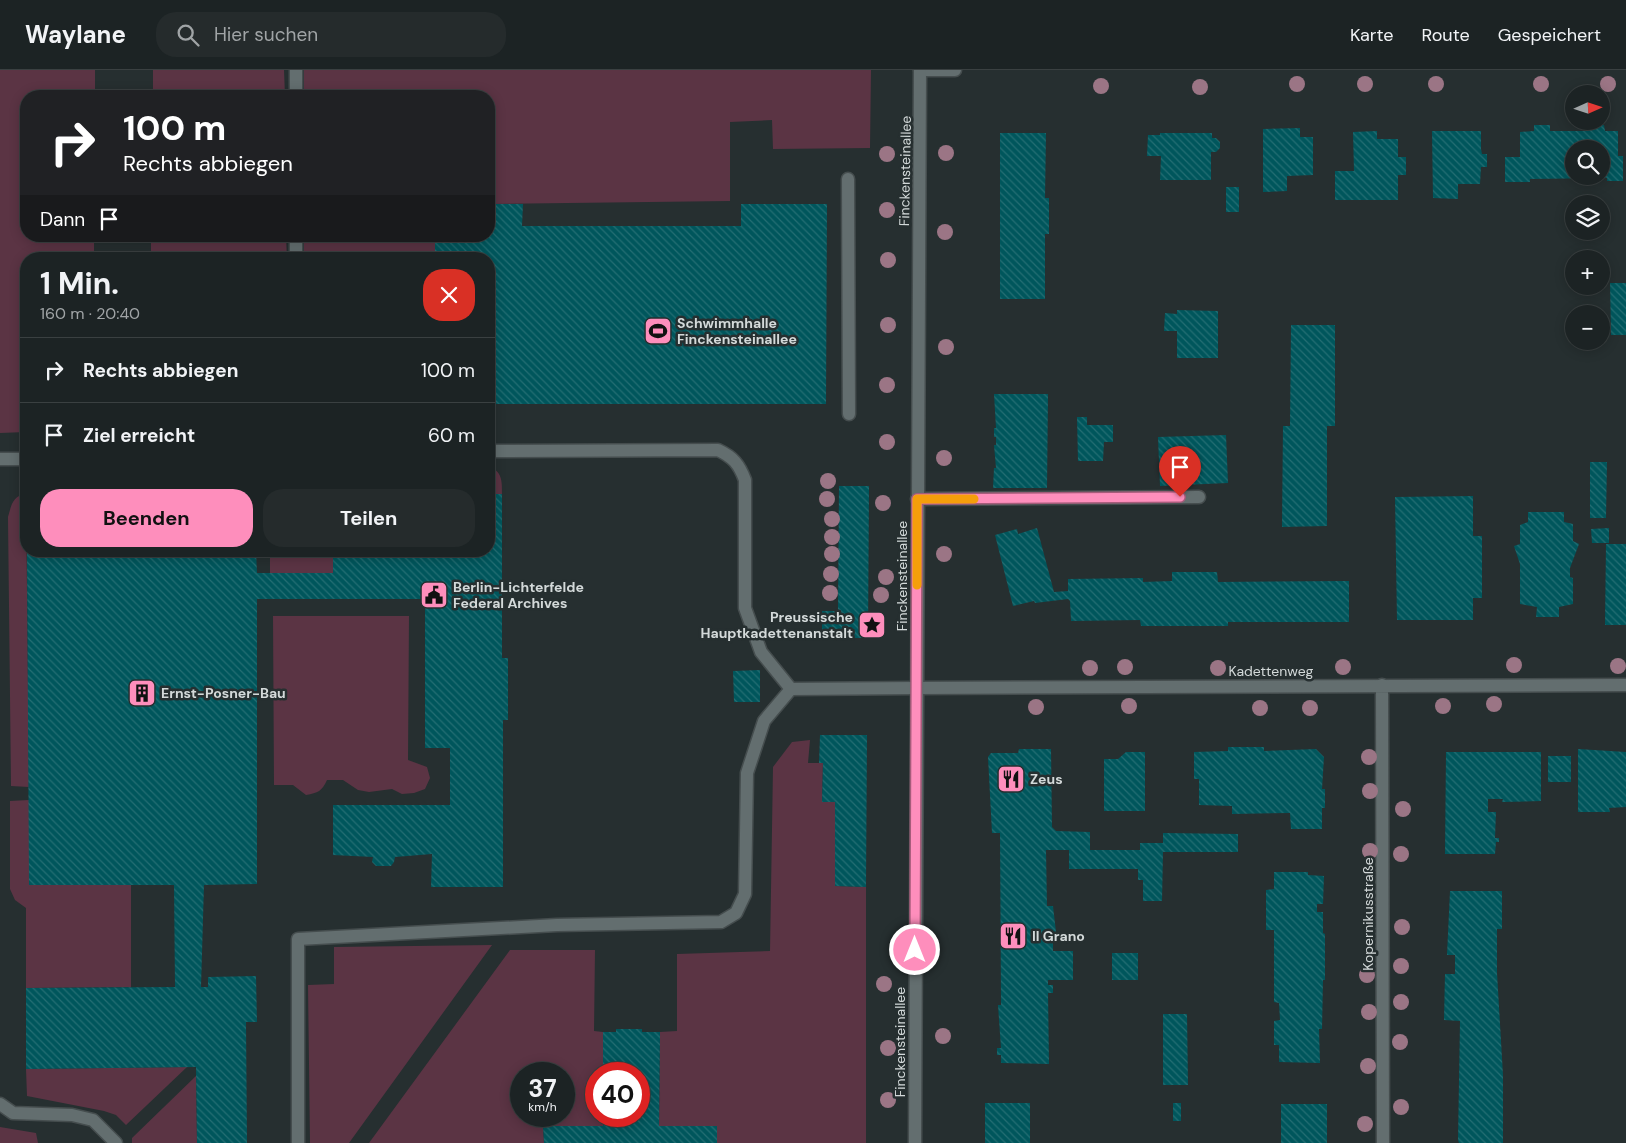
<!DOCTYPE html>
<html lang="de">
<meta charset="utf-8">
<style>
:root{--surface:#1c2324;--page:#252b2c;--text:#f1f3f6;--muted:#a0a4a6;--line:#3a4041;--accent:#fe8ebc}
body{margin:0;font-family:"DM Sans",sans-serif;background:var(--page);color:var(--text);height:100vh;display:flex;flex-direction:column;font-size:19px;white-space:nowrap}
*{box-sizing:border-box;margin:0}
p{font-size:16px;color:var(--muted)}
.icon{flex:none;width:28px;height:28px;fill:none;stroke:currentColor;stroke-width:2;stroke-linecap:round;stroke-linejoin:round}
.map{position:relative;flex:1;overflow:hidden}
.drawer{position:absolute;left:20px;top:182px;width:475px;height:305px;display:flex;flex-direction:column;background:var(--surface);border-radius:20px;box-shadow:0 2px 12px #0003,0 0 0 1px var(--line)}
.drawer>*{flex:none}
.hud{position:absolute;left:20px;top:20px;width:475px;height:152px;border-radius:20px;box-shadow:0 2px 12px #0003,0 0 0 1px var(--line);background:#202124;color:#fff;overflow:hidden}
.needle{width:32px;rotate:87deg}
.tools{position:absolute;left:1565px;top:15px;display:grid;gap:10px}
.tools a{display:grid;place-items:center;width:45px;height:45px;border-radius:50%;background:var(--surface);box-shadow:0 2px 12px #0003,0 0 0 1px var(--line);font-size:25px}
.speed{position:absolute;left:510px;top:992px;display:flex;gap:10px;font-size:25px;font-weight:700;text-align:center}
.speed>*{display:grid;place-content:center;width:65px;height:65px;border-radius:50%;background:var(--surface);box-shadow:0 2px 12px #0003,0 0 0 1px var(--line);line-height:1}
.speed small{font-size:12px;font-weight:400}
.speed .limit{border:8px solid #d22;background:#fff;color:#111}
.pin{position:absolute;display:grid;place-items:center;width:42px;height:42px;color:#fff;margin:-51px -21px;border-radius:50% 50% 50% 0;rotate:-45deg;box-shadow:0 0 5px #0007}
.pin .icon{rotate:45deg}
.me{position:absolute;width:55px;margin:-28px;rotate:0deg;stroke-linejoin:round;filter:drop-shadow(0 0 4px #0008)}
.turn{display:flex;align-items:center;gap:18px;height:105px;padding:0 20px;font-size:22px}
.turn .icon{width:65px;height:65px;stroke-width:2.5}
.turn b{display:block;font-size:35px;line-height:42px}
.then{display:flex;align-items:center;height:48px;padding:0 20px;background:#0003;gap:10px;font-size:19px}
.round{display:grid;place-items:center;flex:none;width:52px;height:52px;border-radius:20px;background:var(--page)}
.summary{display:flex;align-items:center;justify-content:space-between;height:85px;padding:0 20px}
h1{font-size:30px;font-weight:700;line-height:38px}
.action{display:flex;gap:10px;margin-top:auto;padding:10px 20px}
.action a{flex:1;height:58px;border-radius:20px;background:var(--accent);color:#111;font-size:20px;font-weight:700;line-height:58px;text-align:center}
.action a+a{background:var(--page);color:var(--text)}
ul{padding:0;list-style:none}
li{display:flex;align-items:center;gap:15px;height:65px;padding:0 20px;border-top:1px solid var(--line)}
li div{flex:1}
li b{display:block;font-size:19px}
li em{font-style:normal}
header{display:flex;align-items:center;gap:30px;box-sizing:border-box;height:70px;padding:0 25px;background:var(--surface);border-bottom:1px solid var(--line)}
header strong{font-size:24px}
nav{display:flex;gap:28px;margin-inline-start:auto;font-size:18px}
.search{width:350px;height:45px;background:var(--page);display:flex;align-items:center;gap:12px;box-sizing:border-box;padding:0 18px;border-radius:20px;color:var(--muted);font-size:19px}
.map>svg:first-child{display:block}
</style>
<header>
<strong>Waylane</strong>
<div class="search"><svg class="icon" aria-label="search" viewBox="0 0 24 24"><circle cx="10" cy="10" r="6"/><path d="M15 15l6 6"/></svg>Hier suchen</div>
<nav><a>Karte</a><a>Route</a><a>Gespeichert</a></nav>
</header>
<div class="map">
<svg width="1626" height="1073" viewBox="0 0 1626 1073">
<defs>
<pattern id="building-back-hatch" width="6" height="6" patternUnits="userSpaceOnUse" patternTransform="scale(1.25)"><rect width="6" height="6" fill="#00565c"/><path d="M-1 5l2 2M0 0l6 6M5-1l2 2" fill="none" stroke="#246e73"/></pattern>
</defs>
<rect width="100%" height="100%" fill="#262f30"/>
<path fill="#5b3444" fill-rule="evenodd" d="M0 0H95V26H26V166H94V189H26V362L0 363Z
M153 0H284L285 26H153Z
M304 0H871L870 78 773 79 772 50 730 52V131L489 134V26H304Z
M151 166H286L287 189H151Z
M304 166H435V189H304Z
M489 396C502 402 502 410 502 424H489Z
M26 424 29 717 11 716 8 447C11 436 13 425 26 424Z
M270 481H333V503H270Z
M273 546H409L408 690 427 697 430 708 425 719 414 723 402 724 392 719 369 722 358 720 343 710H327C322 721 318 723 306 725L293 715H274Z
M810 670 808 693H823L822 731 835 732V816L866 817V1073H717V1056H659L660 962 677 961V884L770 881 773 697 792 672Z
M29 730V815H131V917L26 918V838L15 830 10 819V731Z
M492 875 349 1073H310L308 915 334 914V877Z
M510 880H595L594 961 603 962V1004H596V1046H603V1056L543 1057 544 1073H369ZM521 1004H564V1046H521Z
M187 997 126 1055 116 1045 104 1041 27 1026 26 999Z
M196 1006 197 1073H132V1068Z
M0 1057 36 1063 38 1073H0Z"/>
<path fill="url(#building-back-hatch)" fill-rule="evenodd" d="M1534 55H1550V61H1586L1587 55H1604L1605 61H1618V86H1623V111H1607V108L1530 109V112H1505V87H1520V62L1534 61ZM1574 79H1601V106H1574Z
M1300 58V67H1313V105L1287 106V121L1263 122V59Z
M1377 61V69H1398V87H1406V105H1398V130H1335V101H1354L1353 62Z
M1432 61H1481V79L1482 84H1487V97H1481L1480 114H1458V129L1433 128Z
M1000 63H1046L1045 128H1049V164H1045V229H1000Z
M1160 63H1212V68H1216L1220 72V78L1216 82H1211V110H1160L1161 86H1147L1148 65H1160Z
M1226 117H1239V142H1226Z
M489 134H523L522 156H741V134H827L826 334H489V189H435V166H489Z
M1610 213H1626V265H1611Z
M1177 240 1218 241V288H1177V261H1164L1165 243 1177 244Z
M1291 255H1335V356H1327V456L1282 457 1283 356H1290Z
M994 324H1048L1047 418H993L994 398H996L994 375H996V367H994V358H996Z
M1077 347H1087V355H1113V372H1104L1103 391H1078Z
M1226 365 1228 413 1160 416 1158 367Z
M1590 392H1607L1606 448H1590Z
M839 416H869L868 568H822V541H838Z
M489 424H502V588H508V650H503V817H431L432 784 395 787 394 792 391 796H376L372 792 373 787 333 785V735H450V678H425V529H257V814L204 815 201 917H208V907L256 906 257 952H246L247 1073H197L196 997 26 999V918L175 917 174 815H29L27 481H256L257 503H333V481H489Z
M1473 426V466H1482V528H1473V550H1397L1395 427Z
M1528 442H1564V452L1573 454V471L1579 474 1570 498V507L1573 508V534L1559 537V547H1536L1537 537 1520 534V494L1514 476 1520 474V455L1528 452Z
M1037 458 1054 522 1068 521V509L1143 508V512L1172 511V502H1217L1218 512 1349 511V552H1228V556H1141L1140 550 1071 551 1070 531 1068 529 1035 533 1034 531 1013 536 995 465 1017 459 1018 464Z
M1609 458V473H1592L1591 459Z
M1606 474H1626V555H1605Z
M760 600V632H734L733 601Z
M820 665H867L866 817 835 816V732H822L823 693H819Z
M1228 677H1264V681L1316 679 1324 687 1322 719H1325V738H1322V759H1291L1290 743 1232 744V736L1199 735V709H1194V682L1228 681Z
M1019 679H1051L1052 757 1056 761 1090 762V780H1140V773H1163V763L1238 764V782H1163L1162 831H1143V810H1138V799H1069V780H1046L1047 836H1053L1056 862H1061V868H1053V881H1073V910H1048V915H1053V923H1048L1049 994 1001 993V985H997V978H1001L998 935H1001L1000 763H992L988 687 991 683H1018Z
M1578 679 1626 682V737L1609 738 1610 742H1578Z
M1126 682H1145V741H1104V689H1118Z
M1446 682H1541V731L1502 732 1503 729H1488V742H1496L1495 768H1499V772H1496L1495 784H1445Z
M1548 686H1571V712H1548Z
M1274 802H1308V805L1324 806 1323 834H1317V842H1323V863L1325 864V910H1323L1322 959H1319L1320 993 1279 992V975H1274V951L1280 950 1279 933 1274 932V860H1266V820L1274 819Z
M1450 821H1502V859H1497V903L1503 1005V1073H1459L1458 1070 1460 951 1444 950 1445 904H1455V885H1447Z
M1112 883H1138V910H1112Z
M1163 944H1187L1188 1015H1163Z
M616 959H642V962H660L659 1056H717V1073H544L543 1056H603V1046H639V1004H603V962H616Z
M985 1033H1030V1073H985Z
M1173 1033H1181V1051H1173Z
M1281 1034H1327V1073H1281Z"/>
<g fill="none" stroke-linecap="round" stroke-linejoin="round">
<g stroke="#454d4e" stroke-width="15">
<path id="service" d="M296 0V26
M848 109 849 344
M296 166V189
M489 381 718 380C733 387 739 394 745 410V538L761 582 791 619 916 618
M0 389H26
M917 429 1199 427
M0 1034 13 1043 72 1045 93 1050 116 1073
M298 1073V869L557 855 721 852 736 843 745 824 747 703 764 651 791 619"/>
</g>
<g stroke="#454d4e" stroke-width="15">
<path id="minor" d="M920 0H955
M1382 615 1383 1073
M916 618 1626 615"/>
</g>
<g stroke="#454d4e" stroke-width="15">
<path id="tertiary" d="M915 1073 920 0"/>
</g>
<use href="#service" stroke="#636e6f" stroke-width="12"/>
<use href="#minor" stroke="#636e6f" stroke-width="12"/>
<use href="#tertiary" stroke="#636e6f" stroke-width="12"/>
</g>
<g fill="#9b7585">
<circle cx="1297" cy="14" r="8"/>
<circle cx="1365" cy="14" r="8"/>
<circle cx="1436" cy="14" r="8"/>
<circle cx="1541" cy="14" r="8"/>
<circle cx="1608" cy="14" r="8"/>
<circle cx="1101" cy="16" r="8"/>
<circle cx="1200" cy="17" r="8"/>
<circle cx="946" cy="83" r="8"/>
<circle cx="887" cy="84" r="8"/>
<circle cx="887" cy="140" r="8"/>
<circle cx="945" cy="162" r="8"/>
<circle cx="888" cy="190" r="8"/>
<circle cx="888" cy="255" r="8"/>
<circle cx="946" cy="277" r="8"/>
<circle cx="887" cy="315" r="8"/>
<circle cx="887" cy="372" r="8"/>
<circle cx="944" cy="388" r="8"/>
<circle cx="828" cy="411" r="8"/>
<circle cx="827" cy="429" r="8"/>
<circle cx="883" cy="433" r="8"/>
<circle cx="832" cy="449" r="8"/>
<circle cx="832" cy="467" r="8"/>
<circle cx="832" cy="484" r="8"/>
<circle cx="944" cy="484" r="8"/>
<circle cx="831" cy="504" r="8"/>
<circle cx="886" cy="507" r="8"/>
<circle cx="830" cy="523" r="8"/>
<circle cx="881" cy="525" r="8"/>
<circle cx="1514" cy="595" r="8"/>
<circle cx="1618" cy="596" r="8"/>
<circle cx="1125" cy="597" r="8"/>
<circle cx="1343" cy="597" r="8"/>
<circle cx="1090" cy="598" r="8"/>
<circle cx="1218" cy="598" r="8"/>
<circle cx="1494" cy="634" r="8"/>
<circle cx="1129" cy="636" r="8"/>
<circle cx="1443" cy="636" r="8"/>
<circle cx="1036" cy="637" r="8"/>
<circle cx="1260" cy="638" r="8"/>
<circle cx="1310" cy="638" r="8"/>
<circle cx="1369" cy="687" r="8"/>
<circle cx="1370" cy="721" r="8"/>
<circle cx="1403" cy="739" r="8"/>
<circle cx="1370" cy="781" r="8"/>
<circle cx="1401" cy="784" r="8"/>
<circle cx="1402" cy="857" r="8"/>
<circle cx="1401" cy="896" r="8"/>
<circle cx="1367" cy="905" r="8"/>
<circle cx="884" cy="914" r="8"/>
<circle cx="1401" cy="932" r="8"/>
<circle cx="1369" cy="942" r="8"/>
<circle cx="943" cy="966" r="8"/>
<circle cx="1400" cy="972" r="8"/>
<circle cx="888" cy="978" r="8"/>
<circle cx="1368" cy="996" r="8"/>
<circle cx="888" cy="1030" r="8"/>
<circle cx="1401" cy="1037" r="8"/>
<circle cx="1365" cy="1054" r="8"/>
</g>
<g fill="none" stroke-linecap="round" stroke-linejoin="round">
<g stroke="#a55c7a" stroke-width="12">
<path id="route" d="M915 880 917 429 1180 427"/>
</g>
<use href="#route" stroke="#fe8ebc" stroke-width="9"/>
<path stroke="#f59e0b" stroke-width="9" d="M917 515V429H974"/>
</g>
<defs>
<g id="stadium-square" transform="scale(1.4375)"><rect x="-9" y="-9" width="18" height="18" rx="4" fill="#fe8ebc" stroke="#262f30"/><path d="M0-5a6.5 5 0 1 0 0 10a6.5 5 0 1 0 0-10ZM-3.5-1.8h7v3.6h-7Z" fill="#111"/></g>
<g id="civic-square" transform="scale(1.4375)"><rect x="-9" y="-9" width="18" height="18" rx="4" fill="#fe8ebc" stroke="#262f30"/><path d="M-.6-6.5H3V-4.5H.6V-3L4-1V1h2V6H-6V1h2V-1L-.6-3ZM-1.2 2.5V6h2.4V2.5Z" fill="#111"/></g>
<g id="sight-square" transform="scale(1.4375)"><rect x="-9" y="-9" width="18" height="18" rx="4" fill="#fe8ebc" stroke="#262f30"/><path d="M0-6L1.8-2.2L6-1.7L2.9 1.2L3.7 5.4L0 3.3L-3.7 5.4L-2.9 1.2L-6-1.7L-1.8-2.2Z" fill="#111"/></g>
<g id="building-square" transform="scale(1.4375)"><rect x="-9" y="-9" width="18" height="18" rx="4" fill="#fe8ebc" stroke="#262f30"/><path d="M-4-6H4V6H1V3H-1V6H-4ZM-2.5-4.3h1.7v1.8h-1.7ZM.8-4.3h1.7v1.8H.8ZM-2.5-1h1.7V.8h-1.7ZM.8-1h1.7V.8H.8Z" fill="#111"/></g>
<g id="restaurant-square" transform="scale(1.4375)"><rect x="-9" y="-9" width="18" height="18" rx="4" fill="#fe8ebc" stroke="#262f30"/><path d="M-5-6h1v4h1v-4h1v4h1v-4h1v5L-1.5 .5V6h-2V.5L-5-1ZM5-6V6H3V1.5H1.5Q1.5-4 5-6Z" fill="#111"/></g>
</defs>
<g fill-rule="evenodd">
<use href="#stadium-square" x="658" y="261"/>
<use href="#civic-square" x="434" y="525"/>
<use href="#sight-square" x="872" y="555"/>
<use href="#building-square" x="142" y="623"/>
<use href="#restaurant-square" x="1011" y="709"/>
<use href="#restaurant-square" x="1013" y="866"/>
</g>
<g text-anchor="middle" stroke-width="5" stroke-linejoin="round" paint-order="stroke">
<g font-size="14" fill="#d3d9d9" stroke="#262f30">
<text transform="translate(905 101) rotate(-89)" y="5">Finckensteinallee</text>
<text transform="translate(902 506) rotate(-90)" y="5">Finckensteinallee</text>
<text x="1271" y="606">Kadettenweg</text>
<text transform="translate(1368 844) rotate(-90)" y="5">Kopernikusstraße</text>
<text transform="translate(900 972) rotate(-90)" y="5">Finckensteinallee</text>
</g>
<g font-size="14" font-weight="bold" fill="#d3d9d9" stroke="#262f30" text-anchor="start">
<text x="677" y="258">Schwimmhalle<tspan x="677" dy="16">Finckensteinallee</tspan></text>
<text x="453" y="522">Berlin-Lichterfelde<tspan x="453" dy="16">Federal Archives</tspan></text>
<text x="853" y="552" text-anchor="end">Preussische<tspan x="853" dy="16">Hauptkadettenanstalt</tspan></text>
<text x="161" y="628">Ernst-Posner-Bau</text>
<text x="1030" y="714">Zeus</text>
<text x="1032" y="871">Il Grano</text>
</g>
</g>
</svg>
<div class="tools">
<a><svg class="needle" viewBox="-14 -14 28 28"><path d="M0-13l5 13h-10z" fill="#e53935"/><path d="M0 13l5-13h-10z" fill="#a0a4a6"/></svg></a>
<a><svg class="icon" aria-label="search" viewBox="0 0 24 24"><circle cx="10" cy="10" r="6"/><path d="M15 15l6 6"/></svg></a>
<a><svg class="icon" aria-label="layers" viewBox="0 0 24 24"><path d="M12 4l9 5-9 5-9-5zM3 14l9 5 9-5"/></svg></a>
<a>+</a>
<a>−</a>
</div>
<div class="speed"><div>37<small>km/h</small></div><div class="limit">40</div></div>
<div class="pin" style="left:1180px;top:427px;background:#d93025"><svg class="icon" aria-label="arrive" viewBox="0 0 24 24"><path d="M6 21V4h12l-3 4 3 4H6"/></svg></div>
<svg class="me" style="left:915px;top:880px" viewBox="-20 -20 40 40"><circle r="17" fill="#fe8ebc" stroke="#fff" stroke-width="3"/><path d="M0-11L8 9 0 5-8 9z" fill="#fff"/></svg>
<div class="hud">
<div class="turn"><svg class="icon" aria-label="right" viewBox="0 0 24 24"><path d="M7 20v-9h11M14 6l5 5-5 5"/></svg><div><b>100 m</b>Rechts abbiegen</div></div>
<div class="then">Dann<svg class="icon" aria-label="arrive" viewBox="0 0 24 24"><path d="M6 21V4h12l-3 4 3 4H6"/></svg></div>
</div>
<section class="drawer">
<div class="summary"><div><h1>1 Min.</h1><p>160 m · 20:40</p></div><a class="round" style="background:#d93025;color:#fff"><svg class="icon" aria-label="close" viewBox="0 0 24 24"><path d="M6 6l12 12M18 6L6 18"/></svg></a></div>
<ul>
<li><svg class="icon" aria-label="right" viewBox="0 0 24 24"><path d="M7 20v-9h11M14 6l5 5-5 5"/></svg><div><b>Rechts abbiegen</b></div><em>100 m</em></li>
<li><svg class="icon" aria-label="arrive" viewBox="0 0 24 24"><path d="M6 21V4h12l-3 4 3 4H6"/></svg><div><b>Ziel erreicht</b></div><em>60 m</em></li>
</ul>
<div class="action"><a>Beenden</a><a>Teilen</a></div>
</section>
</div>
